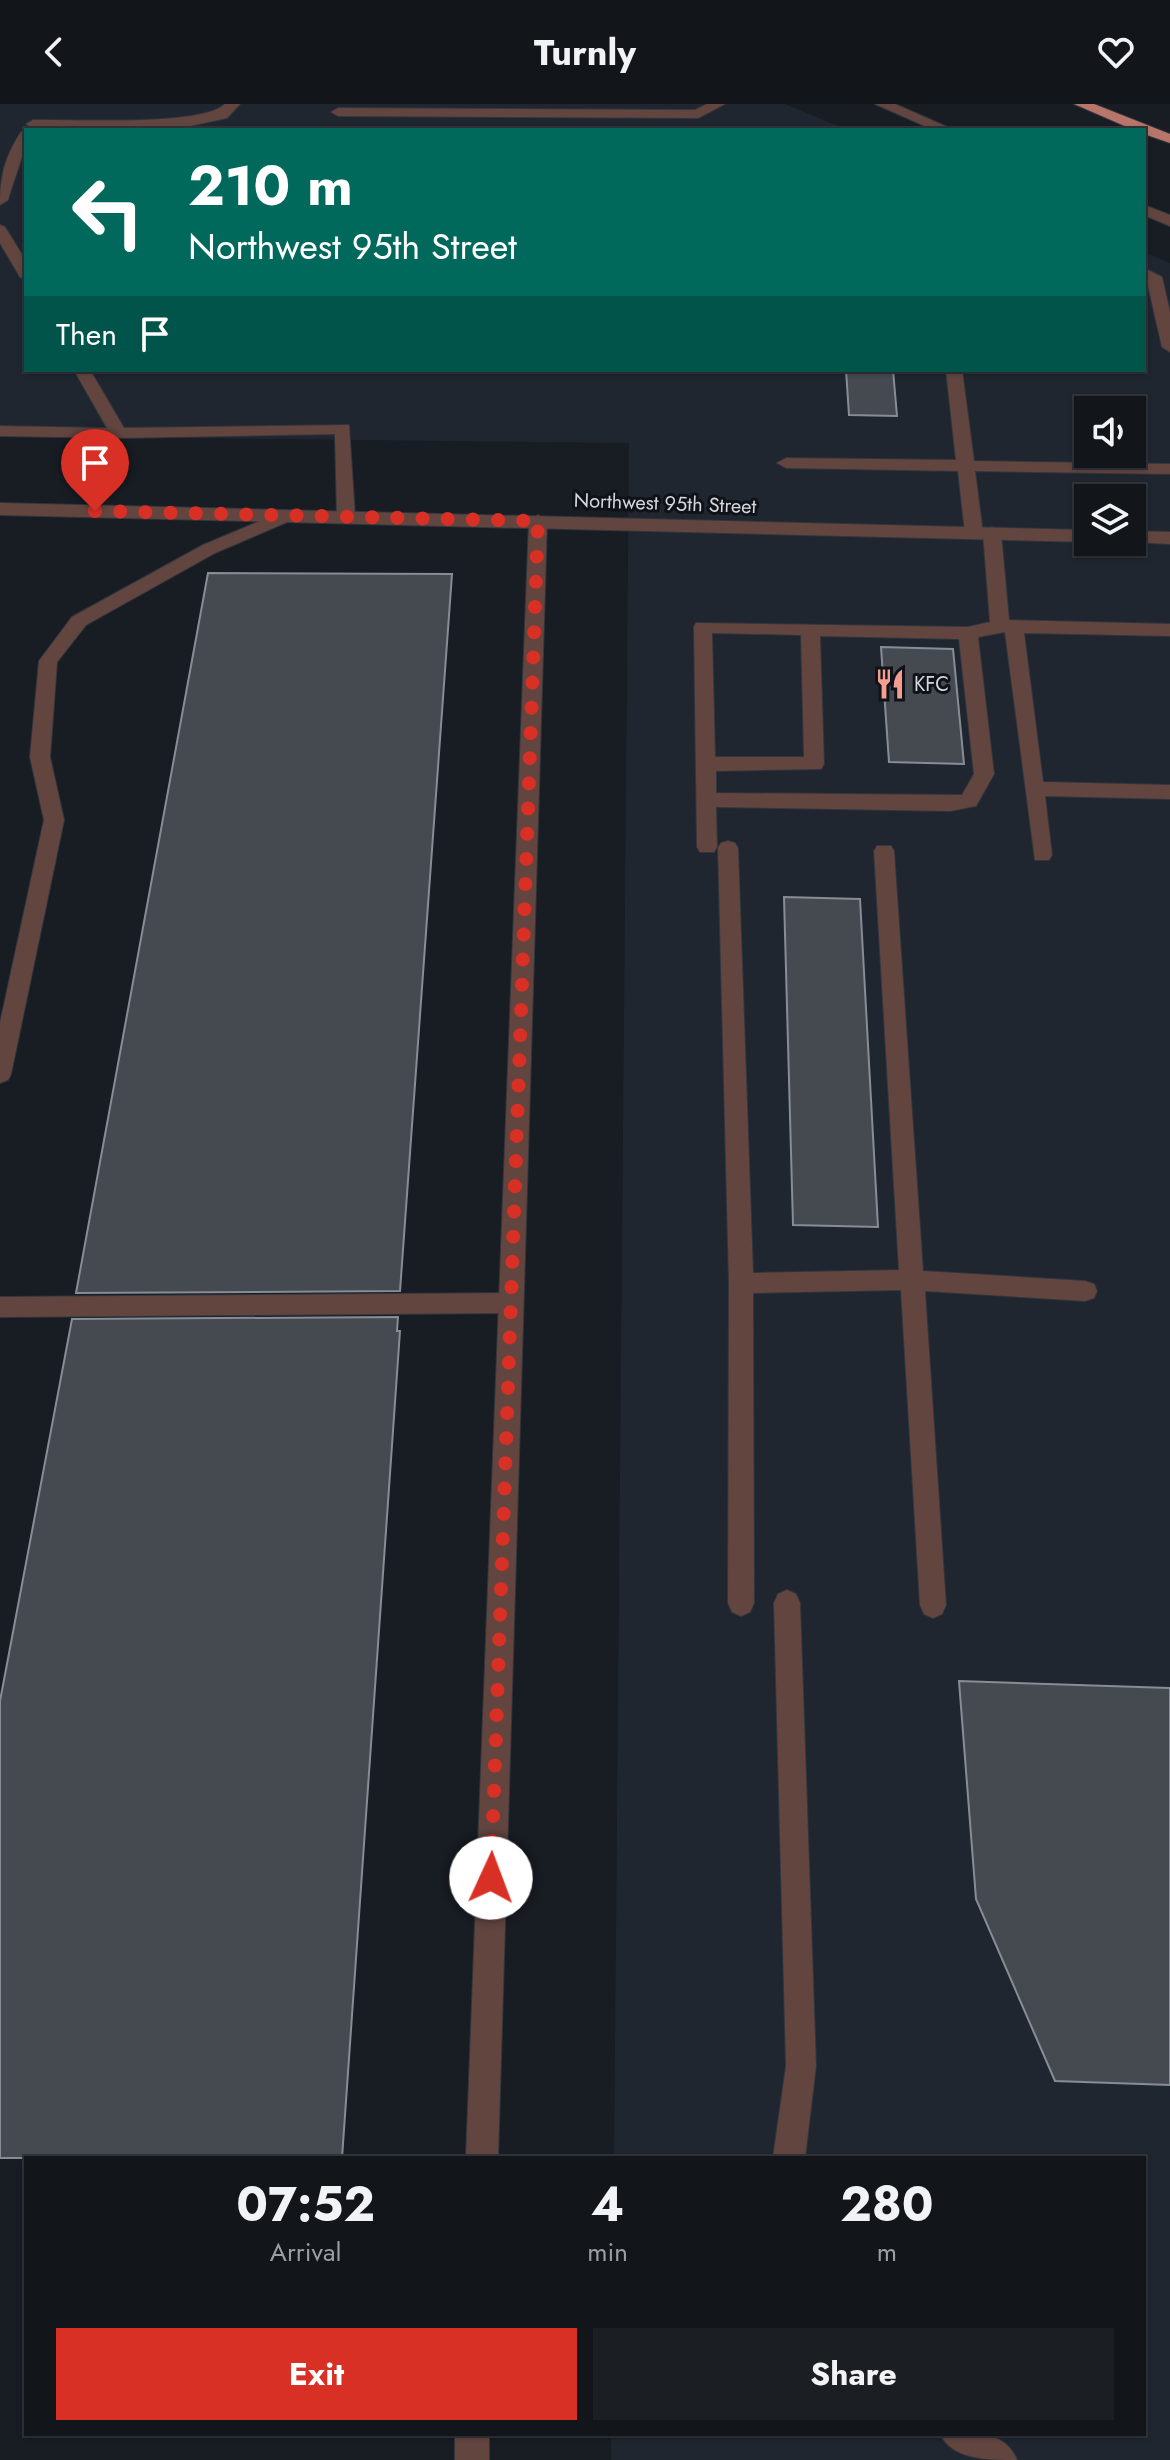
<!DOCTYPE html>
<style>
:root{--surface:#12151a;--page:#1b1e23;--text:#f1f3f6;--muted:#9c9fa2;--line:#313439;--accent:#d93025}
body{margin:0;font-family:Jost,sans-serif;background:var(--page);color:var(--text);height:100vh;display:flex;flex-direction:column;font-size:30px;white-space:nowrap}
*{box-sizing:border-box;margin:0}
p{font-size:26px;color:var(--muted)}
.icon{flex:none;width:44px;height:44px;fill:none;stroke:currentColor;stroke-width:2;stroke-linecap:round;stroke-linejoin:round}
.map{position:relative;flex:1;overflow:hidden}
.drawer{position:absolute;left:24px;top:2052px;width:1122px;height:280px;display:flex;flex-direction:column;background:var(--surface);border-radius:0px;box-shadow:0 2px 6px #0004,0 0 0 2px var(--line)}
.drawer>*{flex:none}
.top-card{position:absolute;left:24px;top:24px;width:1122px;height:244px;border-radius:0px;box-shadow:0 2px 6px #0004,0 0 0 2px var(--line);background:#00695c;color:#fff;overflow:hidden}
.controls{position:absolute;left:1074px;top:292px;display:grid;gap:16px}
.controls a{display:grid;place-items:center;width:72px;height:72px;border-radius:0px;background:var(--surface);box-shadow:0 2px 6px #0004,0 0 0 2px var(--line);font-size:40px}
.pin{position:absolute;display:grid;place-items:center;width:68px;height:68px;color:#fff;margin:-82px -34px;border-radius:50% 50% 50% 0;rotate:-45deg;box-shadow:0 0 8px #0007}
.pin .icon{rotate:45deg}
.me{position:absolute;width:88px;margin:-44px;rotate:2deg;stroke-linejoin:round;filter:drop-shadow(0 0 6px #0008)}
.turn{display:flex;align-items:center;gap:28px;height:168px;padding:0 32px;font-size:36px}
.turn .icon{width:104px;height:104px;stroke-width:2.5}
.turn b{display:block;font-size:56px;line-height:68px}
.then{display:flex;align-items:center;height:76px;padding:0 32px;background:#0003;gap:16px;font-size:30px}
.eta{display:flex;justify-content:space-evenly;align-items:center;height:136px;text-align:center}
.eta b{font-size:48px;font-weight:700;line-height:56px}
.primary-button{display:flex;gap:16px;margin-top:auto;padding:16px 32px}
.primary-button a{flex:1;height:92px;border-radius:0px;background:var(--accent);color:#fff;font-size:32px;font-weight:700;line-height:92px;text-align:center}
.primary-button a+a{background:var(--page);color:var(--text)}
header{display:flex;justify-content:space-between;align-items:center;height:104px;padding:0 32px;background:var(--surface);font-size:36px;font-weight:700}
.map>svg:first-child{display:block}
</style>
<header><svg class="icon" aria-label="back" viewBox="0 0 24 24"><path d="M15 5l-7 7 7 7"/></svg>Turnly<svg class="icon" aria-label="heart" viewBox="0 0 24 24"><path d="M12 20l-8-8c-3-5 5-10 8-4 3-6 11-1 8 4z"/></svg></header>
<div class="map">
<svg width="1170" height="2356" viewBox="0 0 1170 2356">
<rect width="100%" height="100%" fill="#181c23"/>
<path fill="#1f2630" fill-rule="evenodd" d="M0 0H785L848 26H26V266H1144V148L1170 159V2356H611V2330H1144V2054H614L629 339 0 332ZM1088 306H1132V350H1088ZM1088 394H1132V438H1088Z"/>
<path fill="#454a51" stroke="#888d95" stroke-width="2" d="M846 266H893L897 312 849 311Z
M208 469 452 470 400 1187 76 1189Z
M881 543 953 545 964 660 889 658Z
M784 793 860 795 878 1123 793 1121Z
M398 1213 397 1227H400L342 2054H0V1597L72 1215Z
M959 1577 1170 1584V1981L1055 1977 976 1795Z"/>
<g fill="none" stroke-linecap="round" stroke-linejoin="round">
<g stroke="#32363d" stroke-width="2">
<path id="service" d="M225 0H240L227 14 190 22 33 24 26 20 33 16C71 15 202 23 225 0Z
M707 0H725L698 14 338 12 331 8 338 4 695 6Z
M26 27C26 50 14 73 8 96L0 101C0 71 5 53 21 28Z
M0 121 5 123 26 157V175L20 173 0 139Z
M1144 164 1162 173 1170 208V248L1162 243Z
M74 266H90L124 324 349 321 355 413 346 419 337 413 335 330 119 334 0 332V322L107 324Z
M946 266H962L974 357 1170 360V370L975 367 983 429 974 435 965 429 958 367 786 364 777 359 786 354 956 356Z
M286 406 295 412 292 416 215 449 86 521 57 558 50 653 64 716 11 970 8 976 0 979V919L44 716 30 653 39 557 72 513 203 441Z
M992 423 1001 429 1009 516 1170 520V532L1024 529 1043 678 1170 681V695L1045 692 1052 751 1049 756H1035L1005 528 978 533 994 670 976 702 950 707 716 703 717 743 714 748H700L697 743 694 523 696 519 968 523 990 518 983 429ZM712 529 801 531 804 653H715ZM820 532 959 535 974 670 962 691 716 689V667L821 665 824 660Z
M728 737 735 739 738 744 753 1169 899 1166 874 747 877 742H891L894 747 923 1167 1085 1177 1094 1180 1097 1187 1094 1194 1085 1197 925 1187 946 1501 942 1510 933 1514 924 1510 920 1501 901 1186 753 1189 754 1499 750 1508 741 1512 732 1508 728 1499 729 1179 718 744 721 739Z
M511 1189 520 1192 523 1199 520 1206 511 1209 0 1213V1193Z
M787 1486 796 1490 800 1499 816 1962 805 2054H773L786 1962 774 1499 778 1490Z
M940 2330C969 2330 1004 2324 1017 2356 988 2356 953 2356 940 2330Z"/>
</g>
<g stroke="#32363d" stroke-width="2">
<path id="minor" d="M538 411 547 417 498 2054H466L529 417Z
M455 2330H489V2356H455Z"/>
</g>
<g stroke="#32363d" stroke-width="2">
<path id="tertiary" d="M875 0H895L954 26H934Z
M1144 101 1170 111V122L1144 111Z
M0 399 1088 426V438L0 411Z
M1132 427 1170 428V440L1130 438H1132Z"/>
</g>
<g stroke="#32363d" stroke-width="2">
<path id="trunk" d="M1074 0H1094L1170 30V39L1144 30V26H1134Z"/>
</g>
<use href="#service" fill="#634540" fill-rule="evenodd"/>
<use href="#minor" fill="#634540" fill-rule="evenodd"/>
<use href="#tertiary" fill="#634540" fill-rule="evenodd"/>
<use href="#trunk" fill="#b8756a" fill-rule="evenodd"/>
</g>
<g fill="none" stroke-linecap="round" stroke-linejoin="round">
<path stroke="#d93025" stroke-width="14" stroke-dasharray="0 25.2" d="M95 407 538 417 491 1774"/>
</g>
<defs>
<g id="restaurant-bare" transform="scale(2.4)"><path d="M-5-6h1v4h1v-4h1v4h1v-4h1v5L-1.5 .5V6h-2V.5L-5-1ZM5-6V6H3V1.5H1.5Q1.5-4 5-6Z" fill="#f59d8f" stroke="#0f1319" stroke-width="2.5" paint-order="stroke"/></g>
</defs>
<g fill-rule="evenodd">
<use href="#restaurant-bare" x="890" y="580"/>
</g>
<g text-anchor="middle" stroke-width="6" stroke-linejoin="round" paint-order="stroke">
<g font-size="20" fill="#d4d7dc" stroke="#0f1319">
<text transform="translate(665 399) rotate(2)" y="7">Northwest 95th Street</text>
</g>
<g font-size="20" fill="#d4d7dc" stroke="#0f1319" text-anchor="start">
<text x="914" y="587">KFC</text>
</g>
</g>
</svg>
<div class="controls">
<a><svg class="icon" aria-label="sound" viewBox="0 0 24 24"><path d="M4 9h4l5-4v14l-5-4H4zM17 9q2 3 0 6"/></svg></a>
<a><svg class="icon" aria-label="layers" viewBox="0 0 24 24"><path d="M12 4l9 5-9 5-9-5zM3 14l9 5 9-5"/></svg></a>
</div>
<div class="pin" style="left:95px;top:407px;background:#d93025"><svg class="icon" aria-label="arrive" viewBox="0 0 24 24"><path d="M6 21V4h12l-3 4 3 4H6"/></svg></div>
<svg class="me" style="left:491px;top:1774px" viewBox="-20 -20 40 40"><circle r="19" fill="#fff"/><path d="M0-13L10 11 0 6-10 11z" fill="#d93025"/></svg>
<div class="top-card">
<div class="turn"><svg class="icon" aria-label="left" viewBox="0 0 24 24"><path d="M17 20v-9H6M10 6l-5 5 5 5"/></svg><div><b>210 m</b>Northwest 95th Street</div></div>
<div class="then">Then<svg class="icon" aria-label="arrive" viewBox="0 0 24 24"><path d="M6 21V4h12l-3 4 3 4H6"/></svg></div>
</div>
<section class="drawer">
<div class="eta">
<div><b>07:52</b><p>Arrival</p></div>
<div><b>4</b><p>min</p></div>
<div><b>280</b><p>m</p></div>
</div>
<div class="primary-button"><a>Exit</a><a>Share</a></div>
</section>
</div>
